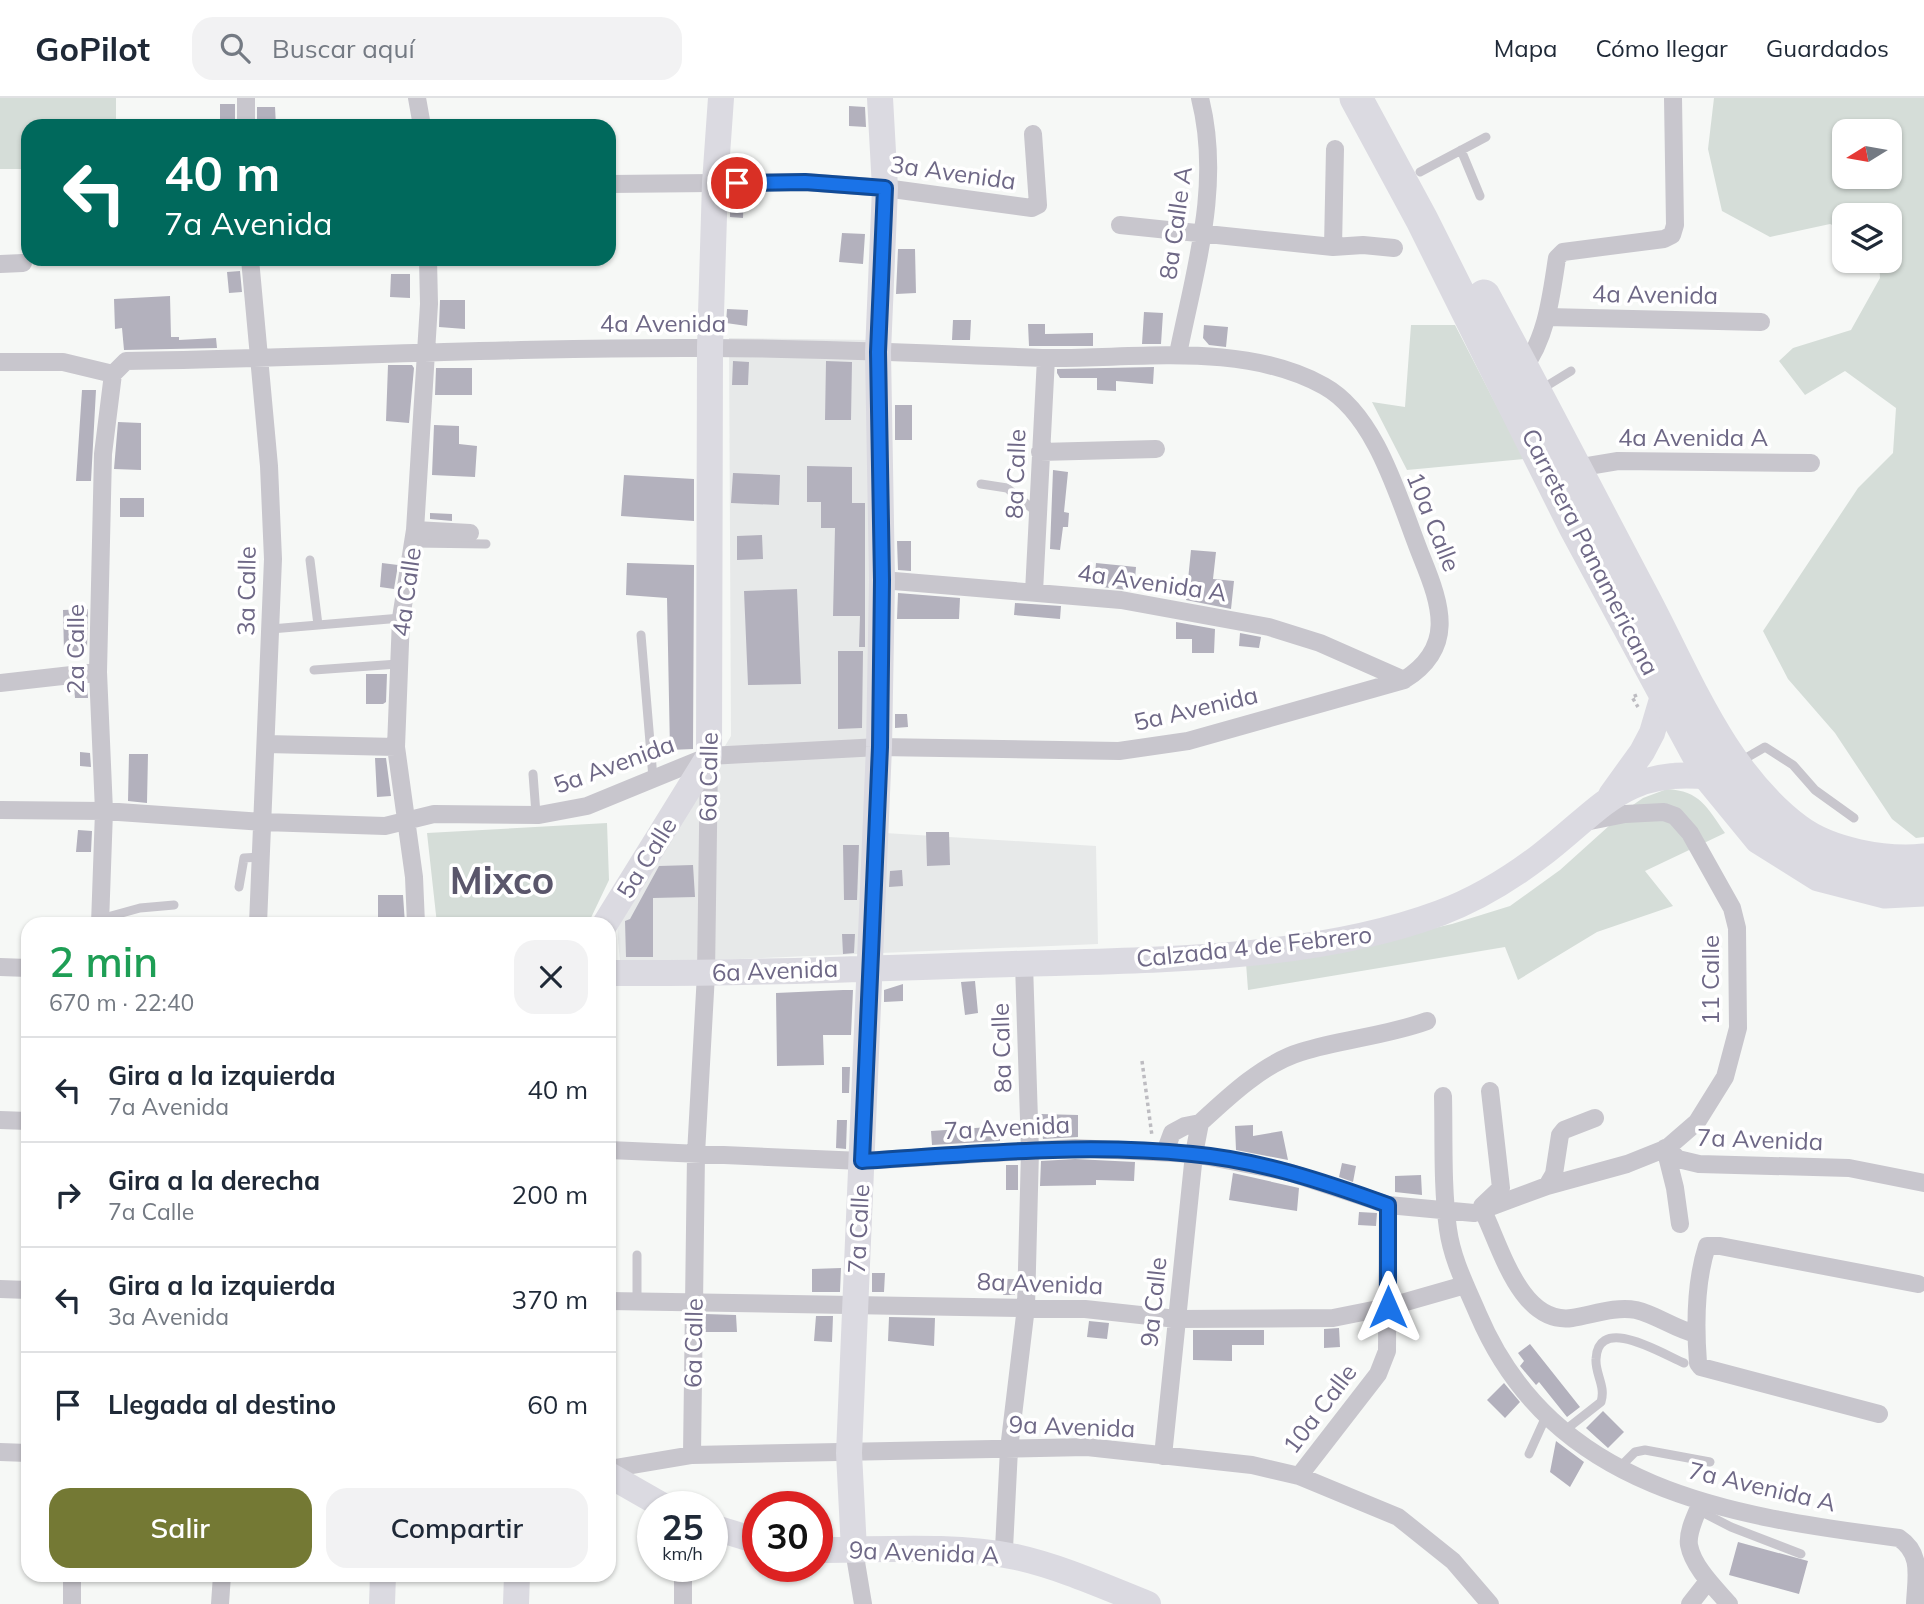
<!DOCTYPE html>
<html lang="es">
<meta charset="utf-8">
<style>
:root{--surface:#fff;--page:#f2f2f3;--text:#1f2937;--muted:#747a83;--line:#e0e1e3;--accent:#747934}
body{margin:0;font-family:Mulish,sans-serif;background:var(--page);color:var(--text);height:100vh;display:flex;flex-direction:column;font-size:26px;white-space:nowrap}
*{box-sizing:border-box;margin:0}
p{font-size:23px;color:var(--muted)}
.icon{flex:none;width:38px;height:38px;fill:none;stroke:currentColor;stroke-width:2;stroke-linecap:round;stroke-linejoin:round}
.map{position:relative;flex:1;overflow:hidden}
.sheet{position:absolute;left:21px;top:819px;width:595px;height:665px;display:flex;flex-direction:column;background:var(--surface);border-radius:21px;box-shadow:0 2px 5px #0004}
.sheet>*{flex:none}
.guide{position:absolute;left:21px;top:21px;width:595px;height:147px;border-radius:21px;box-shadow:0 2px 5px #0004;background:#00695c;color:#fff;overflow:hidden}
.needle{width:46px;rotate:259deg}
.fabs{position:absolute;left:1832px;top:21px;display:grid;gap:14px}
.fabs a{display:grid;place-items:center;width:70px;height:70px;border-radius:14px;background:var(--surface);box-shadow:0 2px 5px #0004;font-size:35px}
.speed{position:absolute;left:637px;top:1393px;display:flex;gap:14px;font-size:35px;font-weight:700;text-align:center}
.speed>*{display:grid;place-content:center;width:91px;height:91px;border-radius:50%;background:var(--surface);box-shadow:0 2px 5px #0004;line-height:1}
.speed small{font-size:18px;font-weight:400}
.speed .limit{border:10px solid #d22;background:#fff;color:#111}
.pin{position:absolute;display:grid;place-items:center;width:60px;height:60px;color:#fff;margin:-30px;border:4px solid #fff;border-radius:50%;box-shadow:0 2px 7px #0007}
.me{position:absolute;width:77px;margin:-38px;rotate:0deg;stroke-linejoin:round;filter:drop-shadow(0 0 5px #0008)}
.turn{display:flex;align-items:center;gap:24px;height:147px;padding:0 28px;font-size:32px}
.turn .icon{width:91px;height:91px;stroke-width:2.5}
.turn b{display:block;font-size:49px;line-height:60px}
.round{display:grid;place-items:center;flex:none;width:74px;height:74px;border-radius:21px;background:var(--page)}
.summary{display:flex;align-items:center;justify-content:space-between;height:119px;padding:0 28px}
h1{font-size:42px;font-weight:600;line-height:52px;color:#1e9e55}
.primary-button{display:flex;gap:14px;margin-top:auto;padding:14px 28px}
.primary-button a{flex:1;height:80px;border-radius:21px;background:var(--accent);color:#fff;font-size:28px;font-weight:600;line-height:80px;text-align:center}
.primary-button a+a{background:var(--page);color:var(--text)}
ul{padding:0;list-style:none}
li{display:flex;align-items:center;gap:21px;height:105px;padding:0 28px;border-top:2px solid var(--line)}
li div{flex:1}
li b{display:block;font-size:26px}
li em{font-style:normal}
header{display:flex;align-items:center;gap:42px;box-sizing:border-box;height:98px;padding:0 35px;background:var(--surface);border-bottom:2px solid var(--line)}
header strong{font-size:33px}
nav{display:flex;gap:38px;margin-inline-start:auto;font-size:24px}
.search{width:490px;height:63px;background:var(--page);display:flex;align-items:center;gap:18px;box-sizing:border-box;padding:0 24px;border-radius:21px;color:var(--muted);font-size:26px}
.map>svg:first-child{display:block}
</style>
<header>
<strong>GoPilot</strong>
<div class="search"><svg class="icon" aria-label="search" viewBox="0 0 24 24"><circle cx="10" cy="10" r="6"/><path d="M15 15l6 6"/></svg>Buscar aquí</div>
<nav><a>Mapa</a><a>Cómo llegar</a><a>Guardados</a></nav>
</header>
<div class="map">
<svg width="1924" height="1506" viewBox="0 0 1924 1506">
<rect width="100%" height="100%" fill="#f6f8f6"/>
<path fill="#e7e9e9" d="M729 240 871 242 869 734 1096 748 1098 846 620 866 617 827 731 638Z"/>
<path fill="#d5ddd8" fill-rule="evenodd" d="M0 0H116V28H28V71H0Z
M1714 0H1924V739L1916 740 1892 721 1835 635 1788 581 1763 533 1858 390 1893 355 1896 310 1845 273 1805 297 1779 263 1793 250 1851 232 1880 180 1879 163H1890V117H1844V132L1830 126 1770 139 1722 113 1708 51ZM1890 33V79H1844V33Z
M1411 227H1455L1524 361 1407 372 1372 304 1405 309Z
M1667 691C1700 693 1707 709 1725 735L1645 773 1673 808 1597 834 1518 882 1505 849 1248 892 1246 865 1311 858 1452 826 1510 808 1560 772 1630 709 1643 700Z
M607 725 609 782 588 826H437L427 735Z"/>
<path fill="#b3b1bd" d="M220 6H235V25H220Z
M849 8 865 9 866 29 849 28Z
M257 9H275L276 28H257Z
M730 96H744L743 120 730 119Z
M842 135 865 136 863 166 839 164Z
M898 151H915L916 195 896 196Z
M240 173 242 194 229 195 227 174Z
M391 176H410V200L390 199Z
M170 198 171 239H179V242L216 240 217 250 124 252 122 230 115 231 114 201Z
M440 202H465V231L439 229Z
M727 211 748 212 747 228 726 225Z
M1144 214 1163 215 1161 246H1142Z
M953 222H971L970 242H952Z
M1028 226H1045V236L1093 235V248H1029Z
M1204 227 1228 229 1226 249 1209 247 1203 240Z
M733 263 749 264 748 287H732Z
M826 263 852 264 851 322H825Z
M388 267H412L414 270 409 325 386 323Z
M1154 269 1153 286 1116 283V293L1097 292V280H1060L1057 275V271Z
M436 270H472V297H435Z
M82 292H96L91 383H76Z
M895 307H912V342H895Z
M118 324 141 325V372L114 371Z
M434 327 459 328V346L477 348 475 379 432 377Z
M807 368 852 369V405H865V549H859L860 518H833L835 430H821V404H807Z
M1053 372 1068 374 1064 414 1069 415 1068 429H1063L1060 452 1050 451Z
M733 375 780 377 779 407 731 405Z
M624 377 694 381V423L621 418Z
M120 400H144V419H120Z
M430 415 452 416V423L430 421Z
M762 437 763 461 737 462V438Z
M897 443H911V473L898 472Z
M1191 452 1216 454 1213 481 1234 483 1231 511 1186 502Z
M382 465 398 467 394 491 380 489Z
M627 465 694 467 693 651 670 652 667 500 626 497Z
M1096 465 1136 469 1134 493 1094 488Z
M797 491 801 586 748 587 744 493Z
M898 495 960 500 959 521H897Z
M1015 505 1061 508 1060 521 1014 517Z
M88 511 87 552 64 554 63 512Z
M1176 524 1215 531 1214 555H1192V541H1176Z
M1240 535 1261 539 1259 550 1239 548Z
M838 553H863L862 630 838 631Z
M366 576H387L386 604 383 606H366Z
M87 587 88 600H75L74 588Z
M895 616H907L908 629 895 630Z
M80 654 90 655 91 669 80 668Z
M129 656H148L147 705 128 703Z
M375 660H386L391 698 377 699Z
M78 732 92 733 91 754H76Z
M926 734H949L950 767 927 768Z
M843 747H859L857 802H844Z
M693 767 695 799 653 800V859H626L625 823 630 821 659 768Z
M902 772 903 788 889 789 890 773Z
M378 797H403L405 826H378Z
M842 836H855L854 855 843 856Z
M975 883 978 915 965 917 961 884Z
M903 886V903L884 904V892Z
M843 892H853L851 937H823L824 967 777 968 776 895Z
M842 969H850L849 995H842Z
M1040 1016 1078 1017V1039L1043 1041Z
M837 1022H847L846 1051 836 1050Z
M1253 1027V1038L1282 1033 1288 1062 1236 1052 1235 1028Z
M990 1029H1000V1043L932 1047 931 1033Z
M1075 1061 1135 1064 1134 1083 1096 1082V1087L1040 1088 1041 1063Z
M1342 1065 1356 1068 1353 1084 1339 1079Z
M1006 1067H1018V1092H1006Z
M1233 1075 1299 1090 1297 1113 1229 1102Z
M1421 1077 1422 1097 1395 1094V1078Z
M1359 1114 1377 1115 1376 1128 1358 1127Z
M841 1170 840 1194H812V1171Z
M872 1175H885L884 1194H872Z
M1003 1181H1015V1197H1003Z
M705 1216 736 1217 737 1234H705Z
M816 1218H833L832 1244 814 1243Z
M889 1219 935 1220 934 1248 888 1243Z
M1089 1223 1109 1225 1107 1241 1087 1239Z
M1339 1230 1340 1249 1324 1250V1231Z
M1193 1232H1264V1247H1232V1263L1193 1262Z
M1530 1246 1580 1309 1567 1319 1539 1284 1536 1287 1520 1268 1524 1263 1518 1255Z
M1504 1285 1520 1304 1505 1320 1487 1302Z
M1603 1313 1624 1334 1608 1350 1586 1330Z
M1556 1343 1584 1364 1570 1389 1550 1374Z
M1738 1444 1808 1463 1799 1496 1729 1477Z"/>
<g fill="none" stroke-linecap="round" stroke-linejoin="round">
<path stroke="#bdbcc1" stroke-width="3.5" stroke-dasharray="3.5 3.5" stroke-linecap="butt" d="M1637 597 1632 599 1638 609
M1142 963 1152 1038"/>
<path stroke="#c8c6cd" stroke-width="9" d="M1461 52 1480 98
M1420 74 1486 39
M1540 292 1571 273
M981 386 1007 390 1039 416
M414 445 486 446
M310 462 318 527
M271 531 401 520
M641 537 653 680
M314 572 398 566
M1741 663 1765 649 1793 667 1815 692 1854 720
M533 676 536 716
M239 789 244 760 259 759
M100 821 140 810 174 807
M637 1204V1157
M1564 1333 1601 1304C1606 1288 1595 1276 1596 1261 1598 1215 1664 1257 1684 1265
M1529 1356 1543 1325 1550 1318
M1619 1370 1635 1354 1645 1352 1710 1364
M1698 1412 1731 1429 1801 1456"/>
<path stroke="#c8c6cd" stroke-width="18" d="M417 0 422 28
M246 28V0
M609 86 805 84 885 90 1032 110 1038 107 1033 36
M1120 127 1333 149 1363 147 1394 150
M1333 149 1335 51
M250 161 269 368 273 461 258 826
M0 166 23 165
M1547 219 1761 224
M1178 256C1195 171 1222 87 1200 0
M0 264H63L113 276
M1523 271C1547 239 1551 198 1557 160L1563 154 1664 141 1672 137 1675 127 1673 0
M1040 354 1156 351
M1577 374 1588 368 1618 363 1811 365
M415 432 470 435
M882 482 1121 502 1269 529 1320 545 1404 582
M1034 494 1046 260
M0 585 98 574
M266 646 396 649
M0 712 104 713 263 724 385 728 434 716 539 717 587 708 709 658 879 649 1119 653 1188 643 1404 582C1455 550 1442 509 1422 460 1400 406 1378 318 1324 288 1241 242 1132 262 1042 260 931 256 819 250 708 250 514 249 320 260 126 263L113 276
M100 826 104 713 98 574 103 356 113 276
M416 826 414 779 396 649 401 520 415 432 429 206 428 161
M0 869 28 870
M1443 998C1444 1042 1442 1088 1448 1131 1452 1161 1466 1188 1478 1216 1553 1392 1729 1418 1899 1440 1923 1456 1916 1480 1915 1506
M0 1022 28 1023
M1665 1050 1675 1090 1680 1126
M1667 1050 1678 1061 1699 1066 1849 1070 1924 1085
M609 1052 862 1063 1075 1050 1194 1056 1288 1074 1388 1107 1474 1115 1547 1088 1627 1066 1667 1050 1697 1024 1725 979 1738 930 1737 830 1732 810 1690 735 1675 718 1664 714 1625 716 1585 724
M1165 1054 1172 1035 1185 1028 1200 1025
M1547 1088 1554 1076 1560 1037 1564 1032 1595 1020
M1482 1108 1501 1090 1490 993
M1483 1113C1501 1150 1521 1227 1572 1220 1592 1217 1615 1208 1636 1212 1657 1217 1675 1231 1696 1236
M0 1191 28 1192
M609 1203 1085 1211 1177 1221 1333 1220 1388 1209 1465 1187
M1879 1316 1701 1269 1698 1265C1695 1226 1695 1185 1707 1148H1720L1918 1186
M0 1354 28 1355
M692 1357 696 1056 706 876 709 661
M1163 1358 1194 1056 1200 1025C1228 999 1264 965 1301 954 1342 941 1386 938 1427 923
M609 1371 692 1357 1087 1349 1252 1367 1299 1378 1398 1419 1453 1463 1490 1506
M1299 1378 1378 1276 1387 1253 1388 1107
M1701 1405C1696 1417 1687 1434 1689 1447 1693 1469 1715 1490 1729 1506
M1004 1451 1009 1351 1026 1209 1030 1053 1024 866
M854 1452 863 1506
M683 1468V1506
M72 1506V1477
M220 1506 222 1477
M1690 1506 1708 1483"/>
<path stroke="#dbdae1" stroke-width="26" d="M1611 697 1642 654 1652 635 1663 598
M605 826 709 658 710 249 715 85 721 0
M609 875C744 876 878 870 1013 866 1150 862 1311 863 1440 815 1475 802 1511 780 1540 758 1602 711 1623 669 1710 679
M609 1377 665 1409
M712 1429 758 1443
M817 1452C882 1452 952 1446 1016 1459 1061 1469 1105 1489 1148 1506
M854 1452 849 1355 879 649 882 482 878 254 885 90 880 0
M382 1506 383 1477
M516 1506 517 1477"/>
<path stroke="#dbdae1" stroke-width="33" d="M1356 0 1422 122 1575 429 1710 679 1760 740 1819 777 1885 794 1924 792
M1484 198C1538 298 1590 399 1643 499 1686 580 1721 675 1797 732 1829 756 1885 766 1924 762"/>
</g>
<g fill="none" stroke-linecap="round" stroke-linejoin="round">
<g stroke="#114b97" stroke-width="18">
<path id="route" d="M737 85 805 84 885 90 878 254 882 482 880 649 862 1063C972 1056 1083 1045 1192 1056 1259 1062 1325 1084 1388 1107V1209"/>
</g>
<use href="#route" stroke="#1a73e8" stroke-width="12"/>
</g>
<g text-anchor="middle" stroke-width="7" stroke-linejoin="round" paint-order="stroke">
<g font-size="24" fill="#6e6886" stroke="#fff">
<text transform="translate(953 75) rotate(8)" y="8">3a Avenida</text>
<text transform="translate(1176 125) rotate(-82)" y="8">8a Calle A</text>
<text transform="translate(1655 197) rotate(1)" y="8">4a Avenida</text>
<text x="663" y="234">4a Avenida</text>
<text x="1693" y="348">4a Avenida A</text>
<text transform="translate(1016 376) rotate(-88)" y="8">8a Calle</text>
<text transform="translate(1433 424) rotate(68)" y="8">10a Calle</text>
<text transform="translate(1590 454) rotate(63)" y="8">Carretera Panamericana</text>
<text transform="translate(1152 485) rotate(8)" y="8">4a Avenida A</text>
<text transform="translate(247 493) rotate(-89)" y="8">3a Calle</text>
<text transform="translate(407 494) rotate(-82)" y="8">4a Calle</text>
<text transform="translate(76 551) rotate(-90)" y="8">2a Calle</text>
<text transform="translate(1196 611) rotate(-13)" y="8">5a Avenida</text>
<text transform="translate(614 667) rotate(-20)" y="8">5a Avenida</text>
<text transform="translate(709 679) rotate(-89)" y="8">6a Calle</text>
<text transform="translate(647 760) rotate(-58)" y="8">5a Calle</text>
<text transform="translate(1254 849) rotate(-6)" y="8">Calzada 4 de Febrero</text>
<text transform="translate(775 873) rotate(-2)" y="8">6a Avenida</text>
<text transform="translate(1711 882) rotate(-90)" y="8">11 Calle</text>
<text transform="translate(1002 950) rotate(-92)" y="8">8a Calle</text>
<text transform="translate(1007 1030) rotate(-3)" y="8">7a Avenida</text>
<text transform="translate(1760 1042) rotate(2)" y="8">7a Avenida</text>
<text transform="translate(859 1131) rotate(-87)" y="8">7a Calle</text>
<text transform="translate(1040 1186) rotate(2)" y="8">8a Avenida</text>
<text transform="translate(1154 1204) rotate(-84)" y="8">9a Calle</text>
<text transform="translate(694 1245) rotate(-89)" y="8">6a Calle</text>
<text transform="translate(1320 1311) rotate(-53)" y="8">10a Calle</text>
<text transform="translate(1072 1329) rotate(2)" y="8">9a Avenida</text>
<text transform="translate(1762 1389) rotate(13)" y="8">7a Avenida A</text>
<text transform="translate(924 1455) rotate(2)" y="8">9a Avenida A</text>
</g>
<g font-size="38" font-weight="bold" fill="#5a566b" stroke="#fff">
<text x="502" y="796">Mixco</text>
</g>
</g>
</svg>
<div class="fabs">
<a><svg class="needle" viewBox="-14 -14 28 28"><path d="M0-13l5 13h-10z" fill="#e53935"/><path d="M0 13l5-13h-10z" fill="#747a83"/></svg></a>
<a><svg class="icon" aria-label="layers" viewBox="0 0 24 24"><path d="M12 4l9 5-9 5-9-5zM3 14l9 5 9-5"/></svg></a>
</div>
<div class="speed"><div>25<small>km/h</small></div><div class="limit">30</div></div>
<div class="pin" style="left:737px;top:85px;background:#d93025"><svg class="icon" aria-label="arrive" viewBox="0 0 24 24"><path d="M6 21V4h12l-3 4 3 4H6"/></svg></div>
<svg class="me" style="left:1388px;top:1209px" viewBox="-20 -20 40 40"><path d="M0-17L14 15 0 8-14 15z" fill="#1a73e8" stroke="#fff" stroke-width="4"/></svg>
<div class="guide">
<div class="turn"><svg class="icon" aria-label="left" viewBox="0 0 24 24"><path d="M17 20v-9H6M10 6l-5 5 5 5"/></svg><div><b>40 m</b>7a Avenida</div></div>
</div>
<section class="sheet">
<div class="summary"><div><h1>2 min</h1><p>670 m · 22:40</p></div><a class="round"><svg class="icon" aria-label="close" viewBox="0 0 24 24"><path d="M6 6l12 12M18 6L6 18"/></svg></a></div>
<ul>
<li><svg class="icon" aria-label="left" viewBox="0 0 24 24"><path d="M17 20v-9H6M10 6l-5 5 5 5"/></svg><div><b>Gira a la izquierda</b><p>7a Avenida</p></div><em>40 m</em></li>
<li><svg class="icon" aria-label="right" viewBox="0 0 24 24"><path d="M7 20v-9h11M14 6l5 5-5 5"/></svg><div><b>Gira a la derecha</b><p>7a Calle</p></div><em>200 m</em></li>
<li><svg class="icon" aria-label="left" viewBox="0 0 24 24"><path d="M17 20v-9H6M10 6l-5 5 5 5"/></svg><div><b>Gira a la izquierda</b><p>3a Avenida</p></div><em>370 m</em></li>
<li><svg class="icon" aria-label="arrive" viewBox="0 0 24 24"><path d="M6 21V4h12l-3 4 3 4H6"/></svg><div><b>Llegada al destino</b></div><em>60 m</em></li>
</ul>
<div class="primary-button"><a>Salir</a><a>Compartir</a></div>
</section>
</div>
